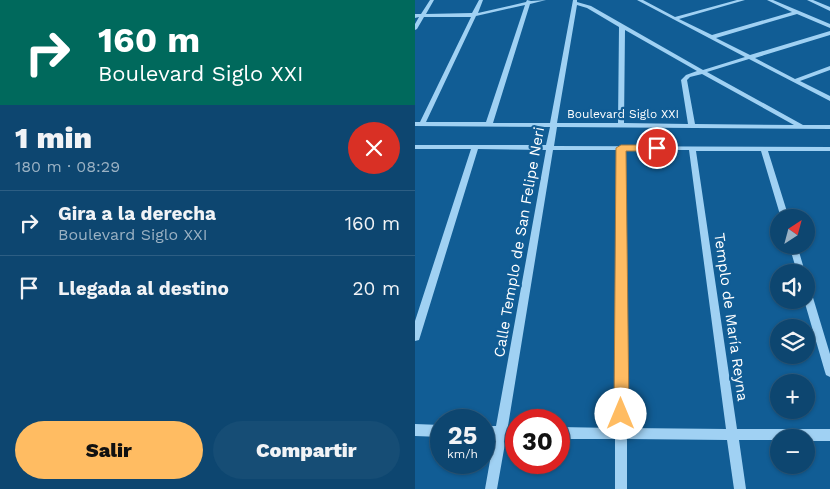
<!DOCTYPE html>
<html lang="es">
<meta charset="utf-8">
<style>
:root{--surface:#0d4670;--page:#164d75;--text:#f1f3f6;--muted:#9ab1c3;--line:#2d5e83;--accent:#ffbc62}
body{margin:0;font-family:"Work Sans",sans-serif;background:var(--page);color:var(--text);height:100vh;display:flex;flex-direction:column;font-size:19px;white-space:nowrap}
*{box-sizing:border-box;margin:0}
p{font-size:16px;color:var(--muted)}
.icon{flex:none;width:28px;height:28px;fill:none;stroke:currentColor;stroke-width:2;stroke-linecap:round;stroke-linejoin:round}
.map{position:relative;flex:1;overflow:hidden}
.side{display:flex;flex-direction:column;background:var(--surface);width:415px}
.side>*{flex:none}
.guide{background:#00695c;color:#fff;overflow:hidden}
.needle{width:32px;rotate:36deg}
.controls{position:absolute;left:355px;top:209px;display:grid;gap:10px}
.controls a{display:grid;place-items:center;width:45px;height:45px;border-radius:50%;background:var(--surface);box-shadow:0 1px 4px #0004,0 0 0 1px var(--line);font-size:25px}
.speed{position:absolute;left:15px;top:409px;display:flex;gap:10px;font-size:25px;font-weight:700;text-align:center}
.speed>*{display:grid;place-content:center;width:65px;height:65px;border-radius:50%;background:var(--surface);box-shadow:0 1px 4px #0004,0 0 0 1px var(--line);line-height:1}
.speed small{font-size:12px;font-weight:400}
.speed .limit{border:8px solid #d22;background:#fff;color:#111}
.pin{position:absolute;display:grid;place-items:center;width:42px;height:42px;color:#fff;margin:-21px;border:2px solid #fff;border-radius:50%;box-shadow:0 1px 5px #0007}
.me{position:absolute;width:55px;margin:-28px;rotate:0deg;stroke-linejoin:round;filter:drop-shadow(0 0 4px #0008)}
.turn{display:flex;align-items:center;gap:18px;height:105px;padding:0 15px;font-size:22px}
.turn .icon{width:65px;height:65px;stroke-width:2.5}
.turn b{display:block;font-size:35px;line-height:42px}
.round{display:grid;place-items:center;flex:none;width:52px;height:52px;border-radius:26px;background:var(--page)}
.head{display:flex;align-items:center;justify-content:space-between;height:85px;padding:0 15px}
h1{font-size:30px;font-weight:800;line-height:38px}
.button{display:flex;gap:10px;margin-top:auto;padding:10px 15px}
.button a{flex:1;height:58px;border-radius:30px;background:var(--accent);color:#111;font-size:20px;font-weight:800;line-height:58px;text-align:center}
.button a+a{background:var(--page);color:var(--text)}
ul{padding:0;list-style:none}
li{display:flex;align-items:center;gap:15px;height:65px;padding:0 15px;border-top:1px solid var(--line)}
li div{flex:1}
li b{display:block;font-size:19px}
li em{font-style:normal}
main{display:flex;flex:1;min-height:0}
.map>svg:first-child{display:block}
</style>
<main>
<section class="side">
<div class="guide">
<div class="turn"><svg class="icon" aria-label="right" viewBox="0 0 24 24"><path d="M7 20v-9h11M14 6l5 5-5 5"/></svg><div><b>160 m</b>Boulevard Siglo XXI</div></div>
</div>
<div class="head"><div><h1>1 min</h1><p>180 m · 08:29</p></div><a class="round" style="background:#d93025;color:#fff"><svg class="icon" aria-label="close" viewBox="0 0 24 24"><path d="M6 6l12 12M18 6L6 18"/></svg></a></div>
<ul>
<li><svg class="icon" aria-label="right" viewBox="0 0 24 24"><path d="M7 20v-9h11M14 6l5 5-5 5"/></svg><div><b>Gira a la derecha</b><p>Boulevard Siglo XXI</p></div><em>160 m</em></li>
<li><svg class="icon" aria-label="arrive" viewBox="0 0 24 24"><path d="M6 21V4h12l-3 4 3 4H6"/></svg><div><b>Llegada al destino</b></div><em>20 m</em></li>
</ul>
<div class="button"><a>Salir</a><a>Compartir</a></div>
</section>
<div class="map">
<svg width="415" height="489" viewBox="0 0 415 489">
<rect width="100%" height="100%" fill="#115d95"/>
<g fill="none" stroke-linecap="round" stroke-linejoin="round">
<path fill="#a0d1f3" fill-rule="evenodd" d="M15 0H19L11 14 57 13 64 0H68L63 13 111 2 112 0 116 1 131 0 115 4 78 123H135L158 0H162V2L176 6 288 70 330 57 222 0H228L260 17 322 0H330L264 19 297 35 377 12 352 0H358L415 24V28L382 14 301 38 335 55 415 31V35L340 58 380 79 415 66V70L385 81 415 96V101L334 59 292 72 388 125H415V129L142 127 139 146 415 147V151H353L374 218H366L346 151H281L322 429H415V441H391V438H364V440H324L331 489H319L312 440 212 439V489H200V439H144V427L200 428 202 150H138L93 426H101V438H91L82 489H70L79 438H69V426H81L131 150 63 149 5 337 4 340 0 341V321L56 149H0V145H131L135 127 0 126V122H5L56 17H9L2 29 0 30V24L4 17 0 18V14H6ZM110 5 71 122H11L61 16ZM162 5 172 8 204 27 203 123H142ZM210 30 282 71 271 75 266 80 273 124 209 123ZM287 74 379 125 280 124 272 80 275 77ZM210 150H274L311 429 212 428Z
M392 0H398L415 7V11Z
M374 245H382L390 272H382Z
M391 287 394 288 396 291 415 354V377L411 375 410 372 389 300H391Z
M0 424 26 425V437L0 436Z"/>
</g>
<path fill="#ffbc62" stroke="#a67a40" d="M206 145H242L246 148 242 151H211L214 414 212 419 206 421 201 419 199 414 201 148Z"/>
<g text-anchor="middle" stroke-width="4.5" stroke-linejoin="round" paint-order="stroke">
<g font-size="12" fill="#fff" stroke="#115d95">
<text x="208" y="118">Boulevard Siglo XXI</text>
</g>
<g font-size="15" fill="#fff" stroke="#115d95">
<text transform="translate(104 242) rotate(-80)" y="5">Calle Templo de San Felipe Neri</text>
<text transform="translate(316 317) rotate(82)" y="5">Templo de María Reyna</text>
</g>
</g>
</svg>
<div class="controls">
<a><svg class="needle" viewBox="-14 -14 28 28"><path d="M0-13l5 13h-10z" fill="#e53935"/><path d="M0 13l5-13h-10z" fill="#9ab1c3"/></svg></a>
<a><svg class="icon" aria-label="sound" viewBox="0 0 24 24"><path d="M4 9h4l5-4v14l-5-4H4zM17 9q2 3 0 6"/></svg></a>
<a><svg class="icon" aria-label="layers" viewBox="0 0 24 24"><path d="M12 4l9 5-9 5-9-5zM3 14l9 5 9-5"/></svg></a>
<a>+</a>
<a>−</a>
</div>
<div class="speed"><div>25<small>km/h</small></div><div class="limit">30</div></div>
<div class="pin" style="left:242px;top:148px;background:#d93025"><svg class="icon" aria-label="arrive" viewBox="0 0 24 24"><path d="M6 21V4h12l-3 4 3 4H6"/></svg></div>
<svg class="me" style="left:206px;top:414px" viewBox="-20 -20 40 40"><circle r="19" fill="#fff"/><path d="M0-13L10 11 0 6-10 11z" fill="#ffbc62"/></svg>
</div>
</main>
